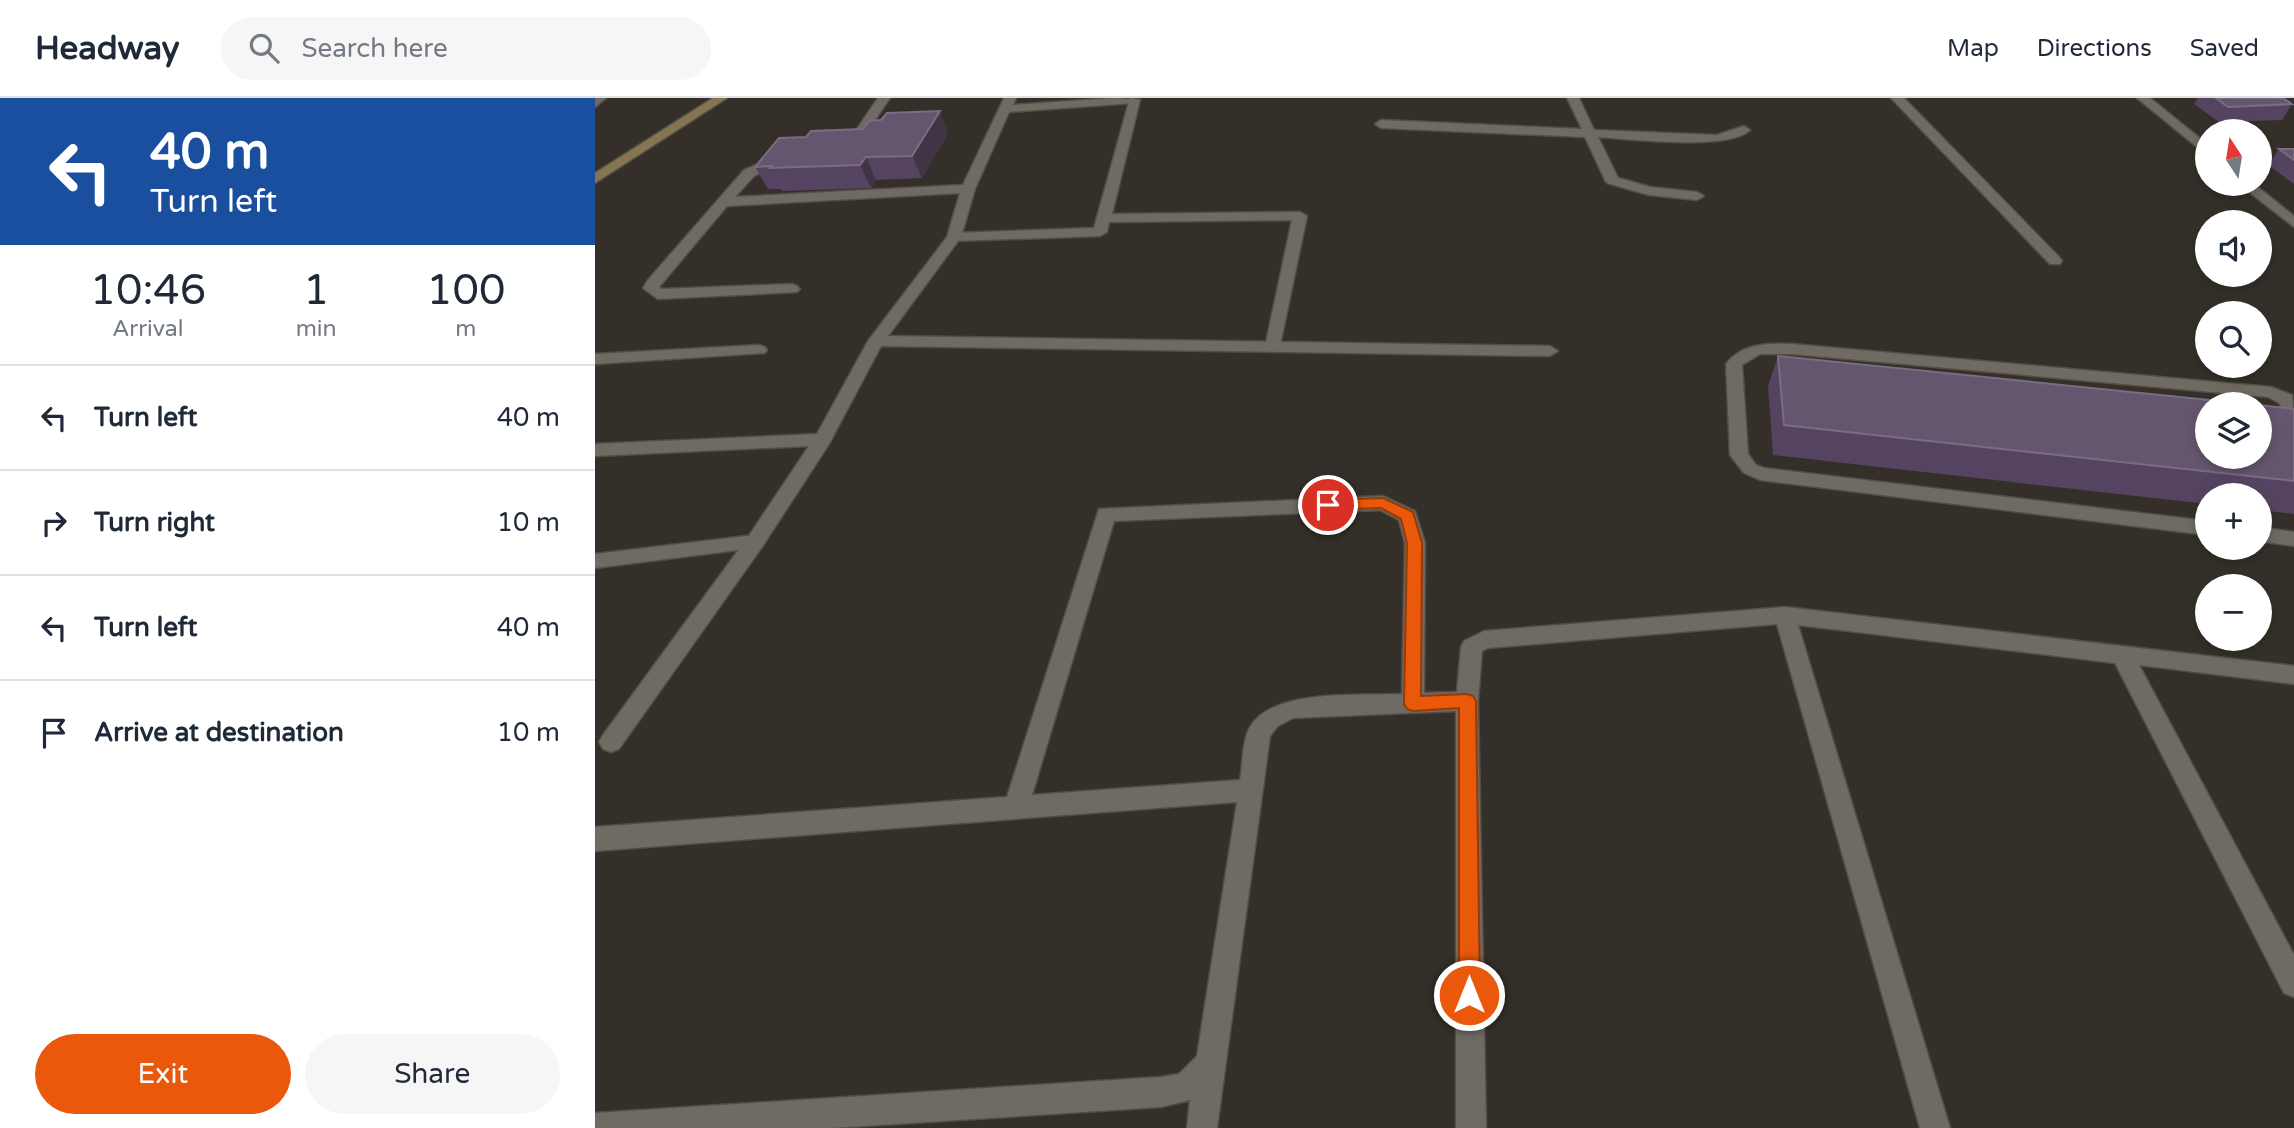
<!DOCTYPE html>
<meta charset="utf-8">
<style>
:root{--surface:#fff;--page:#f6f6f7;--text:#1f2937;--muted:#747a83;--line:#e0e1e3;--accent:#ea580c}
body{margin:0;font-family:"Varela Round",sans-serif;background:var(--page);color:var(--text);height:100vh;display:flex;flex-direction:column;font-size:26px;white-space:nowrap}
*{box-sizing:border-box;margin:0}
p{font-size:23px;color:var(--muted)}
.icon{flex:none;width:38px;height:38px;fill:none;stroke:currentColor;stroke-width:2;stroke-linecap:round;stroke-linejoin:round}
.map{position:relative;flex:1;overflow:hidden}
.details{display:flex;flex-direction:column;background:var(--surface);width:595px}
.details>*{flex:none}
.top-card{background:#1a4fa0;color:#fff;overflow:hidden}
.needle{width:46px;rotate:348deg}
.controls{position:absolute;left:1600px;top:21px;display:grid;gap:14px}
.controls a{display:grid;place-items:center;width:77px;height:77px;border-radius:50%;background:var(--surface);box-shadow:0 4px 10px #0003;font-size:35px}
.pin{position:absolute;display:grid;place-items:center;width:60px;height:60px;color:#fff;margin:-30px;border:4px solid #fff;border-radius:50%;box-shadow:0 2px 7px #0007}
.me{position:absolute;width:77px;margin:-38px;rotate:0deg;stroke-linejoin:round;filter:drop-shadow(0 0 5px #0008)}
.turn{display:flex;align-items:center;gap:24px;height:147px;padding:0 35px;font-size:32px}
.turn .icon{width:91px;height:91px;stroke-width:2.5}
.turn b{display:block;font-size:49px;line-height:60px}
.eta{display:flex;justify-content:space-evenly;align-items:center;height:119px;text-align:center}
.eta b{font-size:42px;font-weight:600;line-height:49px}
.cta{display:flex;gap:14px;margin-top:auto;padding:14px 35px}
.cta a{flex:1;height:80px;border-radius:42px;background:var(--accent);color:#fff;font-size:28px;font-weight:600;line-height:80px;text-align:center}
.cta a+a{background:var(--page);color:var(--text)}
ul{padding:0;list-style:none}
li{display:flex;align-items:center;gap:21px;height:105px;padding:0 35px;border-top:2px solid var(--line)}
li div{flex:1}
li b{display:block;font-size:26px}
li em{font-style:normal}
header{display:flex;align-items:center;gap:42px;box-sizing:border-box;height:98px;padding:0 35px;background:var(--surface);border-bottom:2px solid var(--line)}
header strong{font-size:33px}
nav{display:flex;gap:38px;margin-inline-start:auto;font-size:24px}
.search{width:490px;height:63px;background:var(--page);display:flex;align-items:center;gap:18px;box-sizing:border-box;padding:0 24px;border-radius:38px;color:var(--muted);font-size:26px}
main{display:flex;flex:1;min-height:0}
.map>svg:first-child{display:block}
</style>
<header>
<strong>Headway</strong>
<div class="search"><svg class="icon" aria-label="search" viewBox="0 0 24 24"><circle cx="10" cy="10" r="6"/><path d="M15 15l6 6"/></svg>Search here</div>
<nav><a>Map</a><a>Directions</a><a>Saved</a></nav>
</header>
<main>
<section class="details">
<div class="top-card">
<div class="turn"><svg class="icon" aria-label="left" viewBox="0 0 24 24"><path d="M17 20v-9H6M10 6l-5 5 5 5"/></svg><div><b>40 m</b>Turn left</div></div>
</div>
<div class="eta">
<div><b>10:46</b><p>Arrival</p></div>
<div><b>1</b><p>min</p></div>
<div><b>100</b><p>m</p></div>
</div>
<ul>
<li><svg class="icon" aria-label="left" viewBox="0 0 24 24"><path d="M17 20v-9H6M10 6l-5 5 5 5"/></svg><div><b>Turn left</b></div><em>40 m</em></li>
<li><svg class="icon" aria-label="right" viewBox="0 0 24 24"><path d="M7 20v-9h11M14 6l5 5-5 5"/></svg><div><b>Turn right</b></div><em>10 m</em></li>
<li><svg class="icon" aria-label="left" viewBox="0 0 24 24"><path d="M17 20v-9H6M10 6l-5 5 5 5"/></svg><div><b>Turn left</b></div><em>40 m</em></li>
<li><svg class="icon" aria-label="arrive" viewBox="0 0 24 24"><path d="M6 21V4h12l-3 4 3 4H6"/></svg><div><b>Arrive at destination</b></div><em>10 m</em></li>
</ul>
<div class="cta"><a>Exit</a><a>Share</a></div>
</section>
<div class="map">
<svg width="1699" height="1030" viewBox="0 0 1699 1030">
<rect width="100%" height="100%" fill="#343029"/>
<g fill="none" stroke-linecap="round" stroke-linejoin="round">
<g stroke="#514e47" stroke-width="3">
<path id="lane" d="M535 0 545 2 517 116 705 114 712 118 684 252H672L670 249 697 122 514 124 512 134 505 138 359 143 352 139 359 135 499 130Z
M1017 78 1055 89 1102 94 1109 98 1102 102 1054 97 1012 85 1010 82Z
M160 437 167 439 170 444 167 449 0 470V456Z"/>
</g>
<g stroke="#514e47" stroke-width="3">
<path id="street" d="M0 0H11L0 9Z
M283 0H295L263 47H255L253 44Z
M409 0H421L418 7 518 0 545 2 539 5 414 14 380 91 366 139 293 238 955 248 963 253 955 258 286 248 234 346 167 449 24 651 16 654 8 651 4 644 8 637 153 439 214 348 0 358V346L222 336 273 243 352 139 365 95 132 108 64 189 67 191 197 186 202 188 205 191 202 194 63 201 48 190 53 182 149 72 183 58H191L193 61 159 78 140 99 368 87Z
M972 0H984L999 32 1122 37 1149 28 1155 32C1134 53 1035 41 1003 39L1024 82 1017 86 1010 82 990 39 786 30 780 26 786 22 987 31Z
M1296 0H1309L1465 160 1467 163 1465 166H1455Z
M1542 0H1555L1612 46V57Z
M1644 86H1659L1699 118V129Z
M1197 246 1676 289 1697 297 1699 321 1693 319 1684 305 1673 299 1197 256H1165L1147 267 1153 356 1161 367 1169 370 1612 423V437L1165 382 1149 375 1135 357 1131 266C1147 245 1173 245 1197 246Z
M164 247 170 249 172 252 170 255 0 266V256Z
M788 398 820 413 830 445 829 595 862 594 866 549 869 543 889 533 1190 509 1699 568V586L1544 567 1699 857V899L1689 895 1520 565 1203 527 1355 1030H1325L1182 526 893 550 887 553 883 603 891 1030H861V613L698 620 683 628 675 638 622 1030H592L595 1002 566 1009 237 1030H0V1015L566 979 584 976 602 958 642 704 0 753V729L412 699 504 411ZM785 412 804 422 810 445 807 596C765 598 678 590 655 629 647 643 648 666 645 682L437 697 519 423Z
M1664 429 1699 434V448L1664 443Z"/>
</g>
<g stroke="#514e47" stroke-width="3">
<path id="secondary" d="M118 0H132L0 85V75Z"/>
</g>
<use href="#lane" fill="#6f6b63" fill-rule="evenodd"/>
<use href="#street" fill="#6f6b63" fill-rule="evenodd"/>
<use href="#secondary" fill="#857552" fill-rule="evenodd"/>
</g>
<path fill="#554461" d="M1603 0H1688L1697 6 1687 22 1624 24 1599 6Z
M268 31 353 35 327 80 281 82 276 90 187 93 186 91H173L160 69 211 39Z
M1684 51H1699V86L1673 67Z
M1183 258 1699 311V416L1664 412V397H1612V406L1178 357 1173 288Z"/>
<path fill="#413545" d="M345 13 353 35 327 80 317 58Z
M271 59 281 82 276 90 265 67Z"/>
<path fill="#65566f" stroke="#7a6c81" stroke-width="2" d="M1621 0H1688L1697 6 1633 9Z
M345 13 317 58 271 59 265 67 175 70 177 68 160 69 184 40 211 39 216 33 268 31 274 23 286 22 292 15Z
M1684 51H1699V62Z
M1183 258 1654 306H1612V359H1664V307L1699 311V383L1189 327Z"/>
<path fill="#ea580c" stroke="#983908" stroke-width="2" d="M788 400 818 414 827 445 826 598 872 596 878 598 881 603 885 897 882 904 874 907 867 904 864 897V610L818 613 812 611 809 606 812 445 806 421 786 410 733 412 726 407 733 402Z"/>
</svg>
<div class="controls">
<a><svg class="needle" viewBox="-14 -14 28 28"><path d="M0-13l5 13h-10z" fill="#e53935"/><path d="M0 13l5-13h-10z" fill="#747a83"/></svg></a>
<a><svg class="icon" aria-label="sound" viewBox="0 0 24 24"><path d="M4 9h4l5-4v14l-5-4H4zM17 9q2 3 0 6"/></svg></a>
<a><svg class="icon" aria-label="search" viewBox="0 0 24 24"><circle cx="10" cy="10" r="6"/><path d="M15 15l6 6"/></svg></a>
<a><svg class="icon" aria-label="layers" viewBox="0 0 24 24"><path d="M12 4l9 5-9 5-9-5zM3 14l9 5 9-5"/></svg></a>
<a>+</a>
<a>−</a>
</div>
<div class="pin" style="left:733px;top:407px;background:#d93025"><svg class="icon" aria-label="arrive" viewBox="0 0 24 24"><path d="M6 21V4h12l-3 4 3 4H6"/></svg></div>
<svg class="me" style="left:874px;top:897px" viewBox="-20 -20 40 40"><circle r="17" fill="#ea580c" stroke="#fff" stroke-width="3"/><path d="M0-11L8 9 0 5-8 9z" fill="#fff"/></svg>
</div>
</main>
